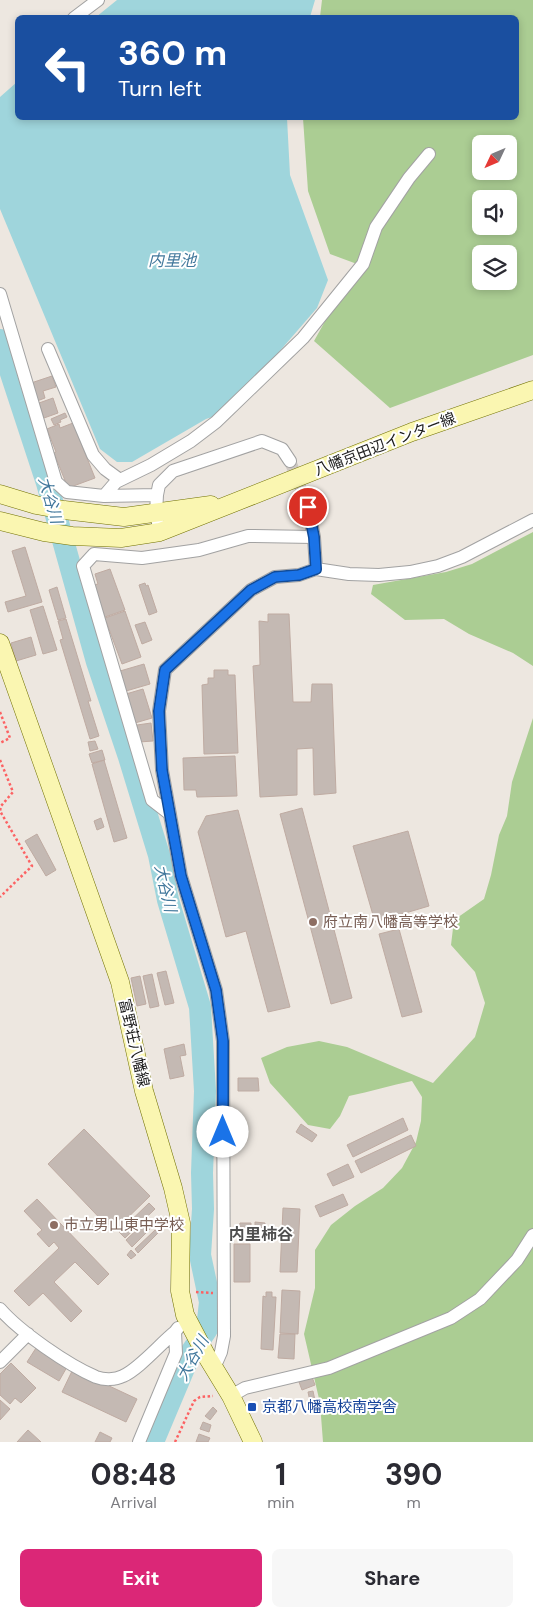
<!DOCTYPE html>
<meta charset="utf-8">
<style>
:root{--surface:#fff;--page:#f7f7f7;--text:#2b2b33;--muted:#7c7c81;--accent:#db2777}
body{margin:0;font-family:"DM Sans","Noto Sans JP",sans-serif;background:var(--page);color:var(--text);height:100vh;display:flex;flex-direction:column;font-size:19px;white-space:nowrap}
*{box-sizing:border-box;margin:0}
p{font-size:16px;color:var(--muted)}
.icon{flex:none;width:28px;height:28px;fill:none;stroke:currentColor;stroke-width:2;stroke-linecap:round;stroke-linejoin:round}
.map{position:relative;height:1442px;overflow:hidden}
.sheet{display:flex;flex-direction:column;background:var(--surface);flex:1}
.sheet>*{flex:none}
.guide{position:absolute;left:15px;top:15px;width:504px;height:105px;border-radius:8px;box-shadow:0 2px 8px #0003;background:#1a4fa0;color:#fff;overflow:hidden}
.needle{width:32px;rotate:226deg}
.fabs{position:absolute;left:472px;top:135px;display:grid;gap:10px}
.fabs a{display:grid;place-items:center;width:45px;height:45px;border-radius:8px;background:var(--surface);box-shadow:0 2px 8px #0003;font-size:25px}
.pin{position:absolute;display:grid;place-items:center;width:42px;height:42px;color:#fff;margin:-21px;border:2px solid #fff;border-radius:50%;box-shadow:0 1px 5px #0007}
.me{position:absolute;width:55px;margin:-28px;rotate:0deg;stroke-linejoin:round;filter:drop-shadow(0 0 4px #0008)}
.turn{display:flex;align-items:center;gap:18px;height:105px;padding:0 20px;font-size:22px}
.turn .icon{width:65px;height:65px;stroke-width:2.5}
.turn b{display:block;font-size:35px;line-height:42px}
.eta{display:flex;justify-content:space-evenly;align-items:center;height:85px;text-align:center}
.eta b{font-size:30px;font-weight:700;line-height:35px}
.cta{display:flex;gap:10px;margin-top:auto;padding:10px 20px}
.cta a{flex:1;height:58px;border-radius:8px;background:var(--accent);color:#fff;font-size:20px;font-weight:700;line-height:58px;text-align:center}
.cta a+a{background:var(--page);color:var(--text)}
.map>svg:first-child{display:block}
</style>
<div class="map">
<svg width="533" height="1442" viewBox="0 0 533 1442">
<rect width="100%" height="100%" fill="#ede7e0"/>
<path fill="#abcd93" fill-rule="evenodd" d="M322 0H533V355L390 408 314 341 357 264 330 254 308 191 303 118H516V18L320 17ZM481 144H509V171H481ZM481 199H509V226H481ZM481 254H509V281H481Z
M533 532V666L513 653 469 634 444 619 405 620 371 594 373 585 446 572 472 564Z
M533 718V1442H323L320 1403 304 1334 315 1288V1250L331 1225 355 1206 383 1188 402 1168 416 1142 421 1121 422 1097 412 1081C391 1085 370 1092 349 1096L340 1116 330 1129 308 1125 270 1083 261 1058 287 1047 319 1041 347 1047 433 1083 475 1037 485 1003 475 972 451 945 454 920 484 899 491 875 499 835 507 816 512 782Z"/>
<path fill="#9fd5dc" d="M117 0H315L310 17H96Z
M17 82 18 118H287L290 175 328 280 317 308 227 412 206 419 132 462H117L100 449 0 209V97Z"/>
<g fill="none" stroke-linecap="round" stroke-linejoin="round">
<path stroke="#9fd5dc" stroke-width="22" d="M0 340 47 483 97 662 129 757 159 855 168 900 200 1007 205 1091 202 1173 203 1209 200 1255 210 1302 207 1329 190 1354 153 1442"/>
</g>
<path fill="#c4b9b3" stroke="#bfaba2" d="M52 376 56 387 43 391 45 398 37 401 31 383Z
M53 398 58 413 44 418 39 403Z
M65 413 67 417 60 420 61 422 54 425 51 419Z
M73 423 95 478 68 488 54 453 56 452 47 429 59 424 60 428Z
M25 547 42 602 8 612 5 602 26 596 12 551Z
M110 569 125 610 105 617 94 585 98 584 95 574Z
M145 583 146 586 148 585 157 612 149 615 139 585Z
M57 587 66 618 58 620 49 590Z
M43 606 57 650 43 654 30 610Z
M125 611 141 657 122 664 106 621 103 622 102 619Z
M268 614H289L293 702H311L312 684H332L336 793 314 795 313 748 297 749V795L260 797 253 666 260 665 259 621 268 622Z
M66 619 91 701H88L99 736 90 739 60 640 63 639 58 621Z
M145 622 152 640 142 644 135 625Z
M31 637 36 655 16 661 11 643Z
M144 664 150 684 126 691 120 671Z
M214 670H228V675H235L238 753 204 754 202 685 208 684V678H214Z
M143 689 152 718 135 723 126 694Z
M151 723 153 741 139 742 137 725Z
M95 741 98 749 90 751 88 742Z
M102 750 105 760 92 763 89 754Z
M235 756 237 796 197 797 196 790H184L183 758Z
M104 760 127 838 114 842 92 764Z
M302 808 352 998 331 1004 280 814Z
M238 810 290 1007 268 1012 246 931 226 937 198 832 206 816Z
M101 818 104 827 97 830 94 821Z
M408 831 429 906 375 922 353 846Z
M37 834 56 870 46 876 25 841Z
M399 929 422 1012 402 1017 379 934Z
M166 971 174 1003 165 1005 157 973Z
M152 974 159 1006 150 1008 143 976Z
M140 976 146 1004 137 1006 131 978Z
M184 1044 186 1055 180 1056 184 1076 170 1079 164 1049Z
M238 1078H258L259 1091H238Z
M403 1118 408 1130 353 1157 347 1145Z
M301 1124 317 1135 312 1142 296 1132Z
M84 1129 150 1196 113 1232 48 1164Z
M411 1135 416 1146 361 1173 355 1161Z
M348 1164 354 1177 333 1186 327 1174Z
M343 1194 348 1205 320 1217 315 1206Z
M37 1199 109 1274 98 1285 75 1262 54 1282 82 1311 71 1322 43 1293 29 1306 14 1291 59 1248 54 1242 49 1247 37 1234 42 1230 24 1211Z
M149 1203 155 1209 125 1238 119 1232Z
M283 1208 300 1209 297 1272H280Z
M148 1219 154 1225 132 1247 126 1240Z
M255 1222 265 1223V1228H255Z
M240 1223H251V1228L239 1227Z
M155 1230 158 1233 138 1253 135 1249Z
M234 1244H250V1282H234Z
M131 1250 136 1255 131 1259 127 1255Z
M282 1290 300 1291 298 1334 280 1333Z
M266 1292H272V1297H276L273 1350 261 1349 263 1296 266 1297Z
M280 1334H295L294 1359 278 1358Z
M36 1348 67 1367 59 1381 27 1362Z
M11 1363 36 1388 21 1403 15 1398 10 1404 0 1395V1374Z
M73 1369 137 1399 126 1422 62 1392Z
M312 1377 315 1385 302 1390 299 1382Z
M313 1391 317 1410 312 1411 308 1392Z
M0 1400 10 1409 0 1420Z
M213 1407 217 1411 210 1420 205 1416Z
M203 1422 211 1425 209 1432 200 1429Z
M28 1430 41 1442H17Z
M100 1432 112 1438 110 1442H95Z
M199 1434 210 1438 208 1442H196Z"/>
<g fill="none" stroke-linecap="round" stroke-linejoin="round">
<path stroke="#cec8c2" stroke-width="12" stroke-dasharray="12 6" stroke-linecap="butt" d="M290 461 308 507"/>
<g stroke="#a2a2a2" stroke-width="14">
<path id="street" d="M74 18 98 0
M0 294 56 482 67 492 104 496 157 495
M48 349 93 455 105 469 120 480
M104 496 116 482 151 465 191 441 216 422 303 338 363 264 376 227 409 178 429 154
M308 507 314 537 316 569
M160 532 156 513 157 495 159 485 173 471 262 441 282 449 290 461
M170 814 152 800 83 566 94 554 142 558 199 550 248 536 314 537
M0 1309C20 1332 68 1365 96 1377 104 1380 115 1380 123 1376 139 1369 160 1344 175 1332
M0 1362 28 1334
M214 1368 221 1352 224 1336 223 1041 216 990 181 876 162 770 159 711 165 670 251 590 275 577 299 575 316 569 349 574 379 575 410 572 438 566 462 557 533 520
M231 1396 245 1388 329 1368 451 1318 480 1299 517 1260 533 1235
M139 1442 176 1353 175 1332 178 1328"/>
</g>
<g stroke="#717103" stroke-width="19">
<path id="secondary" d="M0 494 36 505 64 510 124 517 211 505
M0 521 44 532 72 536 121 538 160 532 412 432 533 390
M0 643 120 982 144 1091 173 1188 181 1223 180 1291 185 1315 206 1355 231 1396 253 1442"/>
</g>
<path stroke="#fc6263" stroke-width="2.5" stroke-dasharray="2.5 2.5" stroke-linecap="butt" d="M0 712 10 738 0 743
M0 760 13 792 1 806 0 811 32 866 0 897
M196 1292 213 1293
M175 1442 194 1401 200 1397 213 1396"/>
<use href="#street" stroke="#fff" stroke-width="12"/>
<use href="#secondary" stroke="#faf6b1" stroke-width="18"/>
</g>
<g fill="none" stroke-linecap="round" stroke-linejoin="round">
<g stroke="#114b97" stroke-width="12">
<path id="route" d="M223 1132V1041L216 990 181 876 162 770 159 711 165 670 251 590 275 577 299 575 316 569 314 537 308 507"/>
</g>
<use href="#route" stroke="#1a73e8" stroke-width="9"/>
</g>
<g fill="#8d6e63" stroke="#fff" stroke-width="2">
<circle cx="313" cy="922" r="5"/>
<circle cx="54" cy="1225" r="5"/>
</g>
<rect fill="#1a4fb4" stroke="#fff" stroke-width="2" x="247" y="1402" width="10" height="10" rx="2.5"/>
<g text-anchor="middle" stroke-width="4" stroke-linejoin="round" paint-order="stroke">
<g font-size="15" fill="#1b1b1b" stroke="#fff">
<text transform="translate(385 444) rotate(-21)" y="5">八幡京田辺インター線</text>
<text transform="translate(134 1043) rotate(77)" y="5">富野荘八幡線</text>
</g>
<g font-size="15" fill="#785e54" stroke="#fff" text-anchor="start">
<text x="323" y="927">府立南八幡高等学校</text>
<text x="64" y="1230">市立男山東中学校</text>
</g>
<g font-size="15" fill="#164399" stroke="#fff" text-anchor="start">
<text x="262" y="1412">京都八幡高校南学舎</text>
</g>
<g font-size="16" font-style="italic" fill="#42789c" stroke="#fff">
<text x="172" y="266">内里池</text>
<text transform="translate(51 500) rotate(74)" y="6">大谷川</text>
<text transform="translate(166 888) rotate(77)" y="6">大谷川</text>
<text transform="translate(192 1358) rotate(-61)" y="6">大谷川</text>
</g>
<g font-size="16" font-weight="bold" fill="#4e4e4e" stroke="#fff">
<text x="261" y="1240">内里柿谷</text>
</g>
</g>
</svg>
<div class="fabs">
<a><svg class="needle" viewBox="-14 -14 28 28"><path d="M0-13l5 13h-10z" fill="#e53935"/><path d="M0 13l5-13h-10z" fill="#7c7c81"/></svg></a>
<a><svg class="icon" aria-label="sound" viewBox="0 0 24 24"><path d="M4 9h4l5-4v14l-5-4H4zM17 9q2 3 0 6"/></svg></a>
<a><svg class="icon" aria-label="layers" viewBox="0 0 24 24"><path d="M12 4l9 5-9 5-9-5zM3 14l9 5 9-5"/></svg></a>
</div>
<div class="pin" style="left:308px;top:507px;background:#d93025"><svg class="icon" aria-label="arrive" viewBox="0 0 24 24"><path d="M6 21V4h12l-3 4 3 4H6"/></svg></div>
<svg class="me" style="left:223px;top:1132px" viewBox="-20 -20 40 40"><circle r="19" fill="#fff"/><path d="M0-13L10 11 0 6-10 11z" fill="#1a73e8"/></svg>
<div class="guide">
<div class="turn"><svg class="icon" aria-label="left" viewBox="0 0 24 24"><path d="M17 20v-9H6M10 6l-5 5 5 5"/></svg><div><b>360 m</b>Turn left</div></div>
</div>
</div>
<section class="sheet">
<div class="eta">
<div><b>08:48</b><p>Arrival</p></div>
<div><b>1</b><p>min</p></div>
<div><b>390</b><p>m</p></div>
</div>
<div class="cta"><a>Exit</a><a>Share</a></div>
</section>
